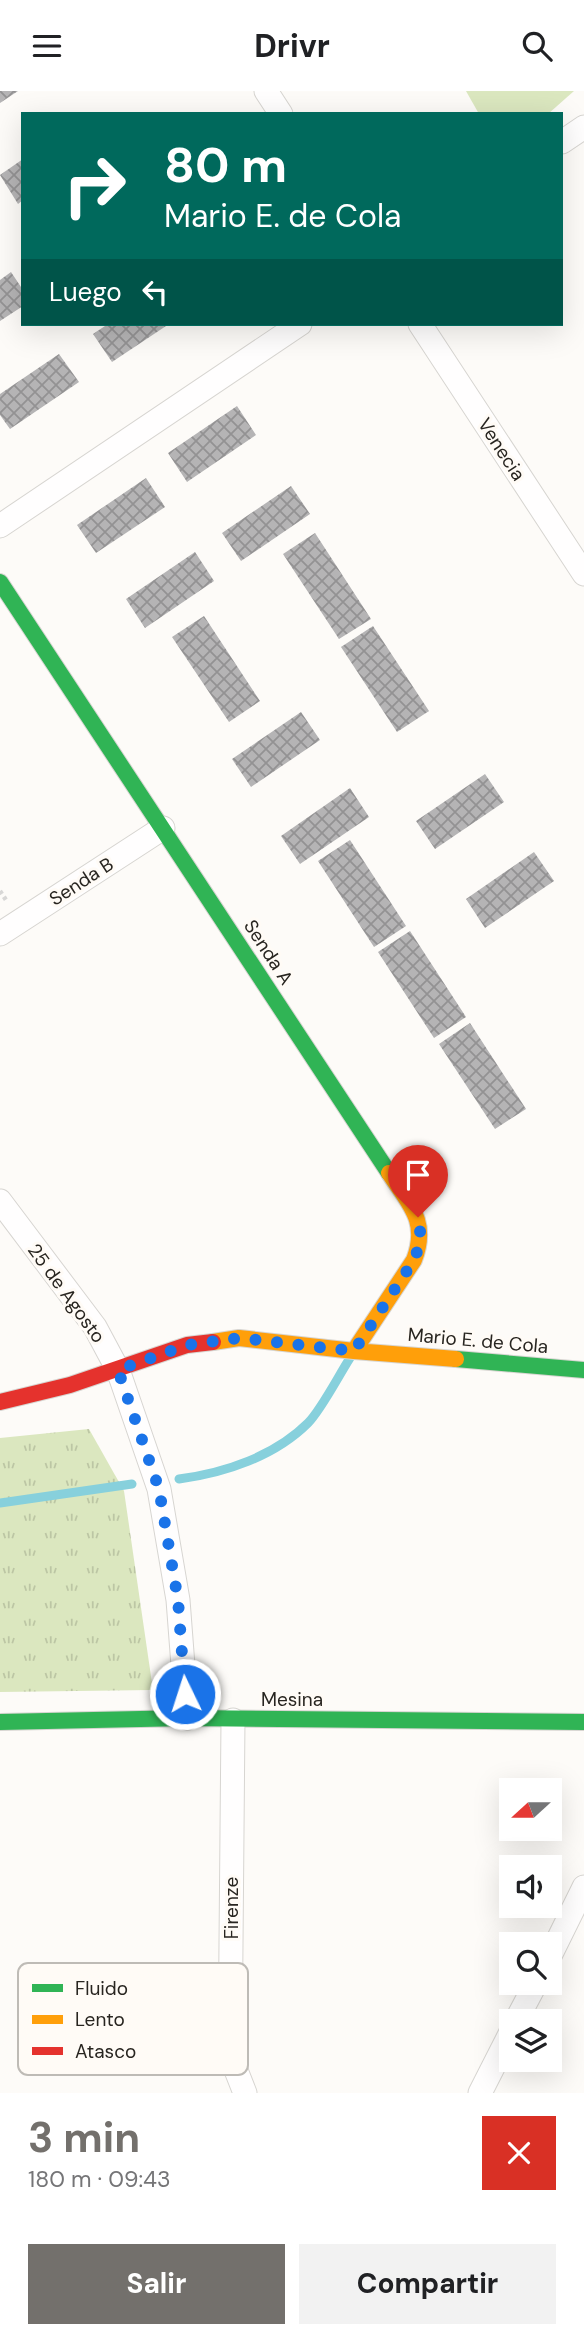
<!DOCTYPE html>
<html lang="es">
<meta charset="utf-8">
<style>
:root{--surface:#fff;--page:#f2f2f2;--text:#202124;--muted:#757577;--accent:#73706c}
body{margin:0;font-family:"DM Sans",sans-serif;background:var(--page);color:var(--text);height:100vh;display:flex;flex-direction:column;font-size:26px;white-space:nowrap}
*{box-sizing:border-box;margin:0}
p{font-size:23px;color:var(--muted)}
.icon{flex:none;width:38px;height:38px;fill:none;stroke:currentColor;stroke-width:2;stroke-linecap:round;stroke-linejoin:round}
.map{position:relative;height:2002px;overflow:hidden}
.drawer{display:flex;flex-direction:column;background:var(--surface);flex:1}
.drawer>*{flex:none}
.top-card{position:absolute;left:21px;top:21px;width:542px;height:214px;border-radius:0px;box-shadow:0 7px 28px #0002;background:#00695c;color:#fff;overflow:hidden}
.needle{width:46px;rotate:249deg}
.buttons{position:absolute;left:499px;top:1687px;display:grid;gap:14px}
.buttons a{display:grid;place-items:center;width:63px;height:63px;border-radius:0px;background:var(--surface);box-shadow:0 7px 28px #0002;font-size:35px}
.pin{position:absolute;display:grid;place-items:center;width:60px;height:60px;color:#fff;margin:-72px -30px;border-radius:50% 50% 50% 0;rotate:-45deg;box-shadow:0 0 7px #0007}
.pin .icon{rotate:45deg}
.me{position:absolute;width:77px;margin:-38px;rotate:356deg;stroke-linejoin:round;filter:drop-shadow(0 0 5px #0008)}
.turn{display:flex;align-items:center;gap:24px;height:147px;padding:0 28px;font-size:32px}
.turn .icon{width:91px;height:91px;stroke-width:2.5}
.turn b{display:block;font-size:49px;line-height:60px}
.then{display:flex;align-items:center;height:66px;padding:0 28px;background:#0003;gap:14px;font-size:26px}
.round{display:grid;place-items:center;flex:none;width:74px;height:74px;border-radius:0px;background:var(--page)}
.headline{display:flex;align-items:center;justify-content:space-between;height:119px;padding:0 28px}
h1{font-size:42px;font-weight:700;line-height:52px;color:var(--accent)}
.cta{display:flex;gap:14px;margin-top:auto;padding:14px 28px}
.cta a{flex:1;height:80px;border-radius:0px;background:var(--accent);color:#fff;font-size:28px;font-weight:700;line-height:80px;text-align:center}
.cta a+a{background:var(--page);color:var(--text)}
header{display:flex;justify-content:space-between;align-items:center;height:91px;padding:0 28px;background:var(--surface);font-size:32px;font-weight:700}
.map>svg:first-child{display:block}
</style>
<header><svg class="icon" aria-label="menu" viewBox="0 0 24 24"><path d="M4 6h16M4 12h16M4 18h16"/></svg>Drivr<svg class="icon" aria-label="search" viewBox="0 0 24 24"><circle cx="10" cy="10" r="6"/><path d="M15 15l6 6"/></svg></header>
<div class="map">
<svg width="584" height="2002" viewBox="0 0 584 2002">
<defs>
<pattern id="park-tufts" width="24" height="20" patternUnits="userSpaceOnUse" patternTransform="scale(1.75)"><rect width="24" height="20" fill="#dbe7bf"/><path d="M3 7l-1-3M5 7V3M7 7l1-3M15 17l-1-3M17 17v-4M19 17l1-3" fill="none" stroke="#bcc6a4"/></pattern>
<pattern id="building-cross-hatch" width="8" height="8" patternUnits="userSpaceOnUse" patternTransform="scale(1.75)"><rect width="8" height="8" fill="#b5b4b5"/><path d="M0 0l8 8M0 8l8-8" fill="none" stroke="#939293"/></pattern>
</defs>
<rect width="100%" height="100%" fill="#fdfbf8"/>
<path fill="#dbe7bf" d="M466 0H574L548 23H479Z"/>
<path fill="url(#park-tufts)" d="M89 1338 124 1400 153 1599 0 1601V1347Z"/>
<g fill="none" stroke-linecap="round" stroke-linejoin="round">
<path stroke="#87d0dc" stroke-width="9" d="M179 1388C225 1382 275 1365 308 1332 321 1319 339 1284 350 1267
M0 1412 132 1393"/>
</g>
<path fill="url(#building-cross-hatch)" d="M0 0H18L0 12Z
M23 68V109L18 113 0 84Z
M11 181 23 199V215L0 230V189Z
M108 233H169L112 271 93 243Z
M59 263 79 291 10 338 0 324V303Z
M237 315 256 344 187 391 168 362Z
M146 387 165 416 96 462 77 434Z
M291 395 310 423 241 470 222 442Z
M315 442 371 528 339 548 283 463Z
M195 461 214 490 145 537 126 508Z
M204 525 260 610 229 631 172 546Z
M373 535 429 620 397 641 341 556Z
M301 621 320 649 251 696 232 668Z
M485 683 504 711 435 758 416 730Z
M350 697 369 726 300 773 281 745Z
M350 749 406 835 374 856 318 770Z
M534 761 554 790 485 837 466 808Z
M410 840 466 926 434 947 378 861Z
M470 932 526 1018 495 1038 439 953Z"/>
<g fill="none" stroke-linecap="round" stroke-linejoin="round">
<g stroke="#d7d5d1" stroke-width="25">
<path id="street" d="M266 0 281 23
M562 51 584 36
M420 233 584 483
M0 435 300 233
M0 843 163 737
M0 1110 95 1236 118 1279 159 1398 178 1509 187 1627
M233 1629 230 1964 245 2002
M550 1865 584 1796
M516 1930 536 1892
M480 2002 511 1941"/>
</g>
<g stroke="#d7d5d1" stroke-width="18">
<path id="fast" d="M0 491 389 1082
M456 1268 584 1279
M0 1631 187 1627 584 1631"/>
</g>
<g stroke="#d7d5d1" stroke-width="18">
<path id="slow" d="M213 1251 239 1247 354 1260 456 1268
M354 1260 414 1169C429 1130 409 1113 389 1082"/>
</g>
<g stroke="#d7d5d1" stroke-width="18">
<path id="jam" d="M0 1311 70 1294 187 1254 213 1251"/>
</g>
<path stroke="#d8d7d6" stroke-width="4.5" stroke-dasharray="3.5 3.5" stroke-linecap="butt" d="M0 800 6 809"/>
<use href="#street" stroke="#fffefe" stroke-width="23"/>
<use href="#fast" stroke="#30b455" stroke-width="16"/>
<use href="#slow" stroke="#ff9f0a" stroke-width="16"/>
<use href="#jam" stroke="#e5322d" stroke-width="16"/>
</g>
<g fill="none" stroke-linecap="round" stroke-linejoin="round">
<path stroke="#1a73e8" stroke-width="12" stroke-dasharray="0 21.6" d="M185 1603 178 1509 159 1398 118 1279 187 1254 239 1247 354 1260 414 1169C420 1154 422 1142 418 1126"/>
</g>
<g text-anchor="middle" stroke-width="6" stroke-linejoin="round" paint-order="stroke">
<g font-size="19" fill="#282520" stroke="#fffbf6">
<text transform="translate(502 358) rotate(57)" y="7">Venecia</text>
<text transform="translate(81 790) rotate(-33)" y="7">Senda B</text>
<text transform="translate(269 861) rotate(57)" y="7">Senda A</text>
<text transform="translate(67 1202) rotate(54)" y="7">25 de Agosto</text>
<text transform="translate(478 1249) rotate(5)" y="7">Mario E. de Cola</text>
<text x="292" y="1615">Mesina</text>
<text transform="translate(231 1817) rotate(-90)" y="7">Firenze</text>
</g>
</g>
<rect x="18" y="1872" width="230" height="112" rx="10" fill="#fffbf6" stroke="#bebbb6" stroke-width="2"/>
<rect x="32" y="1893" width="31" height="8" fill="#30b455"/>
<rect x="32" y="1924" width="31" height="9" fill="#ff9f0a"/>
<rect x="32" y="1956" width="31" height="8" fill="#e5322d"/>
<g font-size="19" fill="#282520">
<text x="75" y="1904">Fluido</text>
<text x="75" y="1935">Lento</text>
<text x="75" y="1967">Atasco</text>
</g>
</svg>
<div class="buttons">
<a><svg class="needle" viewBox="-14 -14 28 28"><path d="M0-13l5 13h-10z" fill="#e53935"/><path d="M0 13l5-13h-10z" fill="#757577"/></svg></a>
<a><svg class="icon" aria-label="sound" viewBox="0 0 24 24"><path d="M4 9h4l5-4v14l-5-4H4zM17 9q2 3 0 6"/></svg></a>
<a><svg class="icon" aria-label="search" viewBox="0 0 24 24"><circle cx="10" cy="10" r="6"/><path d="M15 15l6 6"/></svg></a>
<a><svg class="icon" aria-label="layers" viewBox="0 0 24 24"><path d="M12 4l9 5-9 5-9-5zM3 14l9 5 9-5"/></svg></a>
</div>
<div class="pin" style="left:418px;top:1126px;background:#d93025"><svg class="icon" aria-label="arrive" viewBox="0 0 24 24"><path d="M6 21V4h12l-3 4 3 4H6"/></svg></div>
<svg class="me" style="left:185px;top:1603px" viewBox="-20 -20 40 40"><circle r="17" fill="#1a73e8" stroke="#fff" stroke-width="3"/><path d="M0-11L8 9 0 5-8 9z" fill="#fff"/></svg>
<div class="top-card">
<div class="turn"><svg class="icon" aria-label="right" viewBox="0 0 24 24"><path d="M7 20v-9h11M14 6l5 5-5 5"/></svg><div><b>80 m</b>Mario E. de Cola</div></div>
<div class="then">Luego<svg class="icon" aria-label="left" viewBox="0 0 24 24"><path d="M17 20v-9H6M10 6l-5 5 5 5"/></svg></div>
</div>
</div>
<section class="drawer">
<div class="headline"><div><h1>3 min</h1><p>180 m · 09:43</p></div><a class="round" style="background:#d93025;color:#fff"><svg class="icon" aria-label="close" viewBox="0 0 24 24"><path d="M6 6l12 12M18 6L6 18"/></svg></a></div>
<div class="cta"><a>Salir</a><a>Compartir</a></div>
</section>
